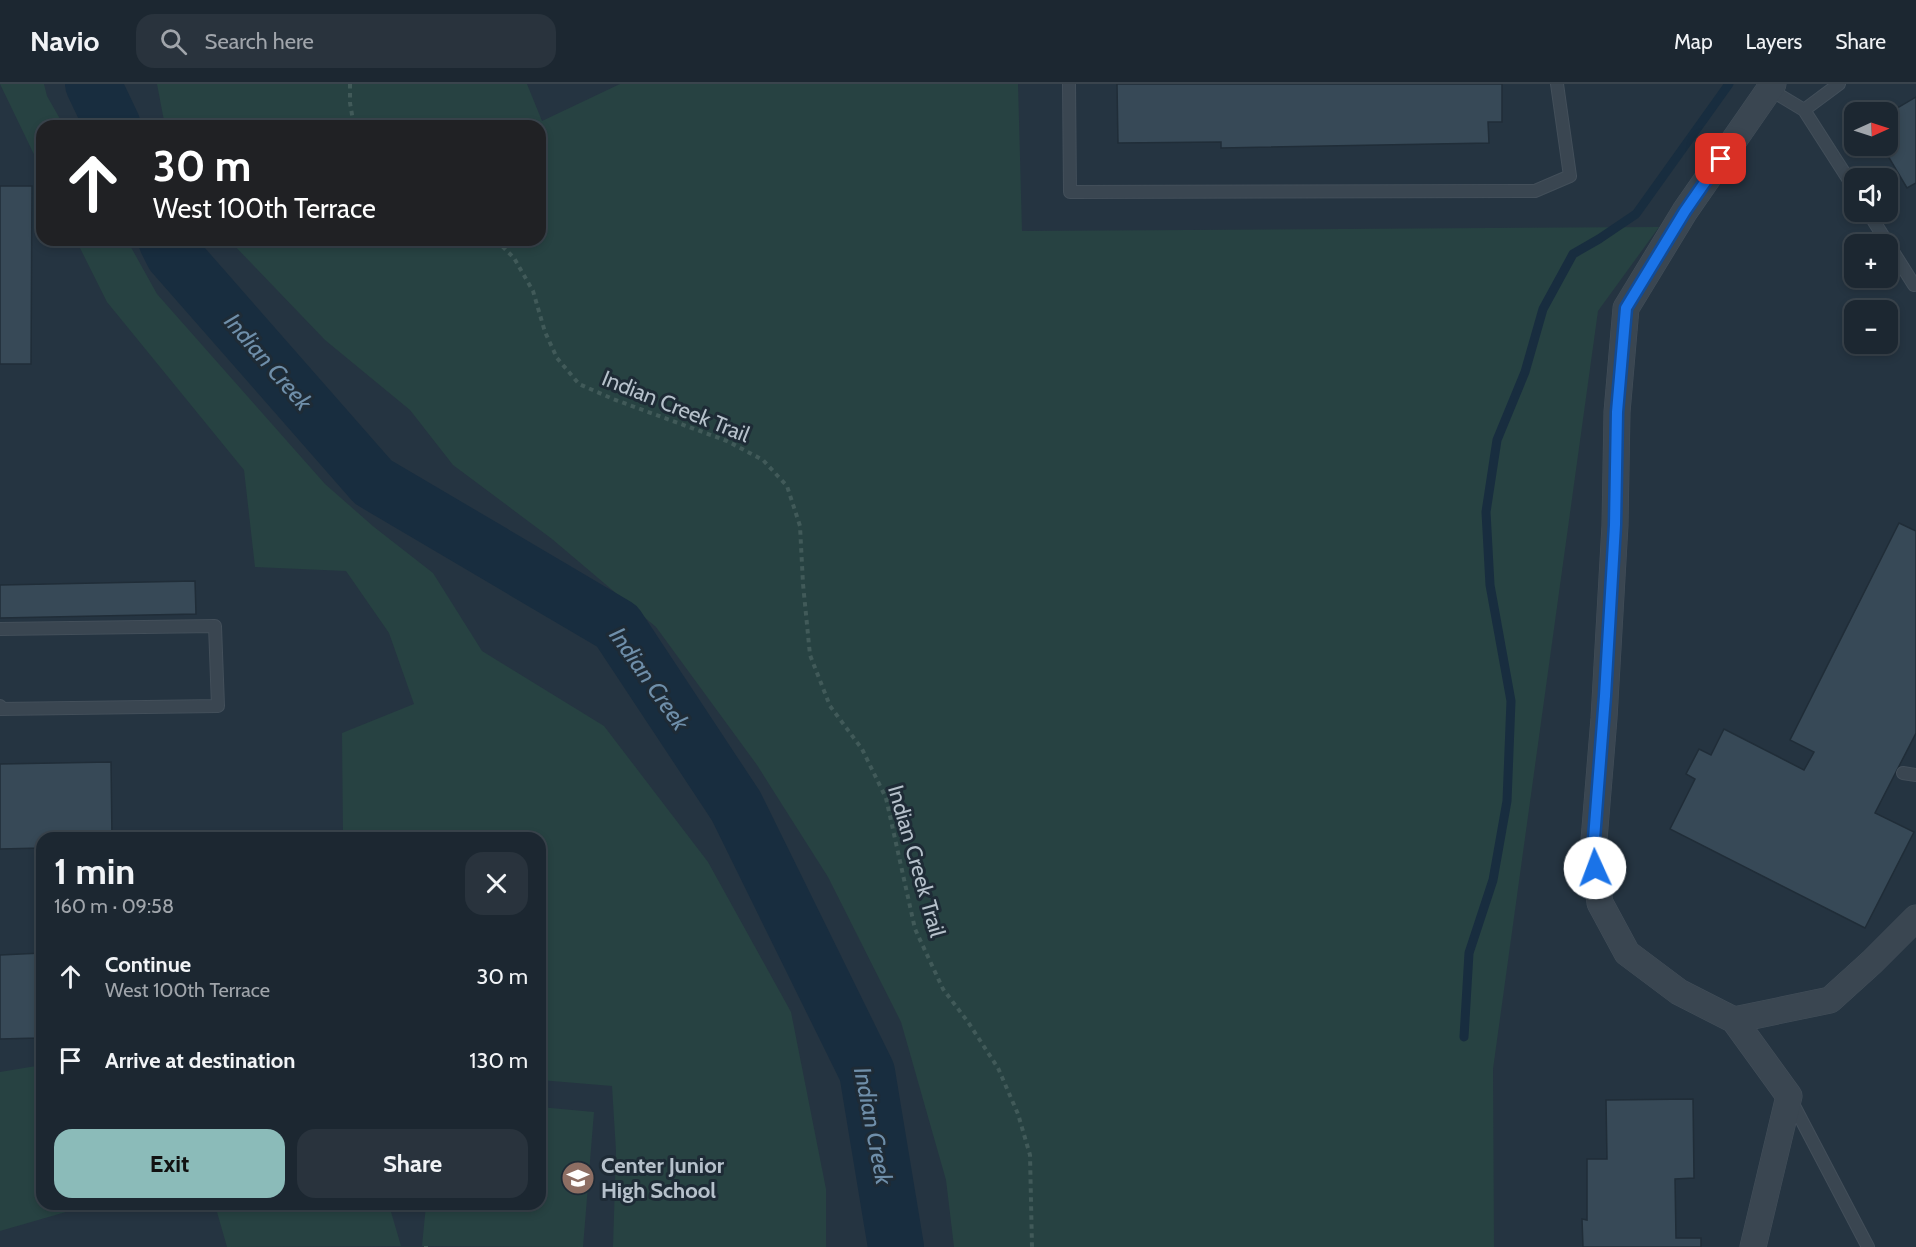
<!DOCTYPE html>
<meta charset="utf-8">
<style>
:root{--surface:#1c2731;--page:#29333d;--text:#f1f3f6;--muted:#a0a5ab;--line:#3a444d;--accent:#8bbbb9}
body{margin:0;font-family:Cabin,sans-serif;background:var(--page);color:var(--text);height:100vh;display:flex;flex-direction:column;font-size:22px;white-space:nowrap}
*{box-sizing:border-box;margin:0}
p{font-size:20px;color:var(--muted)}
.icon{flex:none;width:33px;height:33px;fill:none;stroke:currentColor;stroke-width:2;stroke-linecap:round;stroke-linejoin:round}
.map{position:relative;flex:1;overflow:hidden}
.panel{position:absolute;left:36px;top:748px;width:510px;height:378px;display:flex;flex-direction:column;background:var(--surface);border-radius:18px;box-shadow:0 3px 9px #0003,0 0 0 2px var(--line)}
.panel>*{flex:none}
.guide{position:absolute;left:36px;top:36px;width:510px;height:126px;border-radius:18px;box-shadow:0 3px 9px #0003,0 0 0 2px var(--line);background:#202124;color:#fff;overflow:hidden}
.needle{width:39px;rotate:87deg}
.tools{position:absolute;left:1844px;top:18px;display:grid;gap:12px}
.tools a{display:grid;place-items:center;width:54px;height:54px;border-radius:12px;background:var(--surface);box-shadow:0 3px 9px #0003,0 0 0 2px var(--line);font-size:30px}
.pin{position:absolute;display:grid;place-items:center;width:51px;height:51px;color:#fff;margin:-26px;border-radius:12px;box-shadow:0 3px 9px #0006}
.me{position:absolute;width:66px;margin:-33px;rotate:358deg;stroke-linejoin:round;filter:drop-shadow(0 0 4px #0008)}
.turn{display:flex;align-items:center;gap:21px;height:126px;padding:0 18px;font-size:27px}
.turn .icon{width:78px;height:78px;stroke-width:2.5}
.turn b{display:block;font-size:42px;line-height:51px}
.round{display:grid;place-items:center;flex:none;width:63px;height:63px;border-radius:18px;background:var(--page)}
.head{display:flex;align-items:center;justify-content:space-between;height:102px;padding:0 18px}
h1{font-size:36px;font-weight:700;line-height:45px}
.cta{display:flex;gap:12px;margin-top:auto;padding:12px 18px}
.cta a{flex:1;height:69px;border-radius:18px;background:var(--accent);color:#111;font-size:24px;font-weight:700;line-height:69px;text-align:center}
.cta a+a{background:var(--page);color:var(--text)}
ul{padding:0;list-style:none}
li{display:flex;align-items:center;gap:18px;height:84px;padding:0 18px}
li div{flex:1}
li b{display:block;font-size:22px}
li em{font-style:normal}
header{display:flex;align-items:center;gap:36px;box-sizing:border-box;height:84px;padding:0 30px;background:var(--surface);border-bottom:2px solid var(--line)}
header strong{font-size:28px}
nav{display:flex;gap:33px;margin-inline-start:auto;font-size:21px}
.search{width:420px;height:54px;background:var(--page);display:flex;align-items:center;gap:15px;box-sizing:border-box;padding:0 21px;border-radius:18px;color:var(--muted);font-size:22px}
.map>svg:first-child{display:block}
</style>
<header>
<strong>Navio</strong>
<div class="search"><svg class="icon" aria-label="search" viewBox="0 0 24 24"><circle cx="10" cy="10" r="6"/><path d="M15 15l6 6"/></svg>Search here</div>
<nav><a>Map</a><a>Layers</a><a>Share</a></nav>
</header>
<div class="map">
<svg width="1916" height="1163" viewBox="0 0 1916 1163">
<rect width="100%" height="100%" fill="#253441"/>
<path fill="#274242" d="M0 0H44L47 12 64 42H42V87Z
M157 0H527L542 37 620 0H1018L1022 147 1659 143 1598 227 1493 985 1494 1163H954L946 1096 901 938 828 793 757 681 656 543 552 455 453 381 410 326 325 256 229 156H540V42H165Z
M76 156H127L157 210 325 400 374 443 433 489 482 567 604 642 708 778 791 928 826 1105V1163H613L616 1067 612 1002 540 996V754H341L343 752 342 649 414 620 389 549 346 487 255 483 244 386 107 218Z
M42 981V1120L90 1121 0 1147V988Z
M540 1023 594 1028 583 1163 422 1162 426 1121 540 1120Z
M215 1121H389L401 1162 227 1163Z"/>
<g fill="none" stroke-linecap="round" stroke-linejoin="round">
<path stroke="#182d3f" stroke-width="9" d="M1464 953 1469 869 1493 796 1507 717 1511 617 1490 501 1486 428 1497 356 1525 288 1543 225 1573 170 1599 155 1636 130 1729 0"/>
<path stroke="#182d3f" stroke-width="56" d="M93 0 113 42
M166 156 173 170 373 398 617 542 736 722 867 988 896 1163"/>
</g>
<path fill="#374957" stroke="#202d38" stroke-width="1.5" d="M1117 0H1502V38H1488L1489 59 1221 64V58L1118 59Z
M1916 13V99L1907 104 1885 67 1895 61 1887 48V30Z
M0 102H32L31 280H0Z
M1899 439 1916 447V649L1875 729 1914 748 1865 844 1670 745 1695 695 1686 690 1699 665 1711 671 1724 645 1804 686 1814 668 1790 656Z
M195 497 196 530 0 534V501Z
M111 678 112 754H42V764L0 765V680Z
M42 869V951H38V954L0 955V871Z
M1693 1015 1694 1094 1675 1095 1676 1154H1701V1163H1583L1582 1135 1587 1136V1075H1607L1606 1016Z"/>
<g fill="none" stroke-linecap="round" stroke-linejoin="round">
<g stroke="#434f5a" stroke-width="14">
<path id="service" d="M1069 0 1070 108 1535 107 1570 92 1557 0
M1769 5 1804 26 1854 104
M1804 26 1839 0
M1868 128 1914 201 1916 200
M0 545 215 542 218 622 0 625V622
M1903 689 1916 691
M1791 1016 1868 1163"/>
</g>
<g stroke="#434f5a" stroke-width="27">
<path id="minor" d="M1734 936 1830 916 1872 878 1916 834
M1753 1163 1789 1012 1734 936 1679 908 1627 869 1600 819 1593 768 1604 634 1615 441 1617 328 1626 224 1685 127 1773 0"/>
</g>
<path stroke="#415a59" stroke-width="4" stroke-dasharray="4.5 4.5" stroke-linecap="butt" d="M350 0V19L354 42
M496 156 514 174 533 207 545 248 557 274 579 300 613 315 727 357 763 376 787 402 800 442 803 500 810 571 830 622 862 665 886 714 915 845 943 905 968 938 998 984 1018 1030 1030 1071 1032 1163
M426 1163V1162"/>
<use href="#service" stroke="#3a4651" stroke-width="12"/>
<use href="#minor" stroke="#3a4651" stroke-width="26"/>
</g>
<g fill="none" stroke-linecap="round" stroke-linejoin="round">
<g stroke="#114b97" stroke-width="15">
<path id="route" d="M1595 784 1593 768 1605 612 1615 441 1617 328 1626 224 1685 127 1721 75"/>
</g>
<use href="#route" stroke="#1a73e8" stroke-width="10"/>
</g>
<defs>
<g id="school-disc" transform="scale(1.725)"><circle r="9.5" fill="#8d6e63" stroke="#1e2b36"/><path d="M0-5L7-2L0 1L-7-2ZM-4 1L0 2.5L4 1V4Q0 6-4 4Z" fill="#fff"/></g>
</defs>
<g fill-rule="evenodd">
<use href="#school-disc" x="578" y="1094"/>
</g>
<g text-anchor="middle" stroke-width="6" stroke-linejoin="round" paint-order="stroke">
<g font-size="22" fill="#b6c1cb" stroke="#1e2b36">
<text transform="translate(676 322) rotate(22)" y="8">Indian Creek Trail</text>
<text transform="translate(917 777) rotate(74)" y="8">Indian Creek Trail</text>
</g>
<g font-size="22" font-weight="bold" fill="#b6c1cb" stroke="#1e2b36" text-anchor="start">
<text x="601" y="1089">Center Junior<tspan x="601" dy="25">High School</tspan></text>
</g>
<g font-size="24" font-style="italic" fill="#6f8faa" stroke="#1e2b36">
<text transform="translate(268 278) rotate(49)" y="8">Indian Creek</text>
<text transform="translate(649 595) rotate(55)" y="8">Indian Creek</text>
<text transform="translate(873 1042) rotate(79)" y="8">Indian Creek</text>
</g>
</g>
</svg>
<div class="tools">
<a><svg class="needle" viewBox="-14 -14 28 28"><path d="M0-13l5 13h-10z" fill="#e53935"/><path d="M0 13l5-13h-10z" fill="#a0a5ab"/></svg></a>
<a><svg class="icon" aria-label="sound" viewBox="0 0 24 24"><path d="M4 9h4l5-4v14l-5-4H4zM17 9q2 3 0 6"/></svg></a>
<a>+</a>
<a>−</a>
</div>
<div class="pin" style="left:1721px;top:75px;background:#d93025"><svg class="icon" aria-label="arrive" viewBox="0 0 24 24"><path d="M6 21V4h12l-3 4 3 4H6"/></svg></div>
<svg class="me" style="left:1595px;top:784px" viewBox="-20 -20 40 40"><circle r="19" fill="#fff"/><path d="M0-13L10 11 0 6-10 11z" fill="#1a73e8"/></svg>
<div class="guide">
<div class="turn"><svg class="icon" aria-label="ahead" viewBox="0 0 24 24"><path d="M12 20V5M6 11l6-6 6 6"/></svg><div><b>30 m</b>West 100th Terrace</div></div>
</div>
<section class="panel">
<div class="head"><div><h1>1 min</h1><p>160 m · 09:58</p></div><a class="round"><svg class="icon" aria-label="close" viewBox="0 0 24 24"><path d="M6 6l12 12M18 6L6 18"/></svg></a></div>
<ul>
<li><svg class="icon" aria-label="ahead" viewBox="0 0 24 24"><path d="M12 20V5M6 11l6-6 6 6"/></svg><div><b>Continue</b><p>West 100th Terrace</p></div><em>30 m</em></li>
<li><svg class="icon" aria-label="arrive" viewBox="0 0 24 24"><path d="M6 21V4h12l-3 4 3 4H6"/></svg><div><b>Arrive at destination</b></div><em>130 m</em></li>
</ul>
<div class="cta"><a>Exit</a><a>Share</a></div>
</section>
</div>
